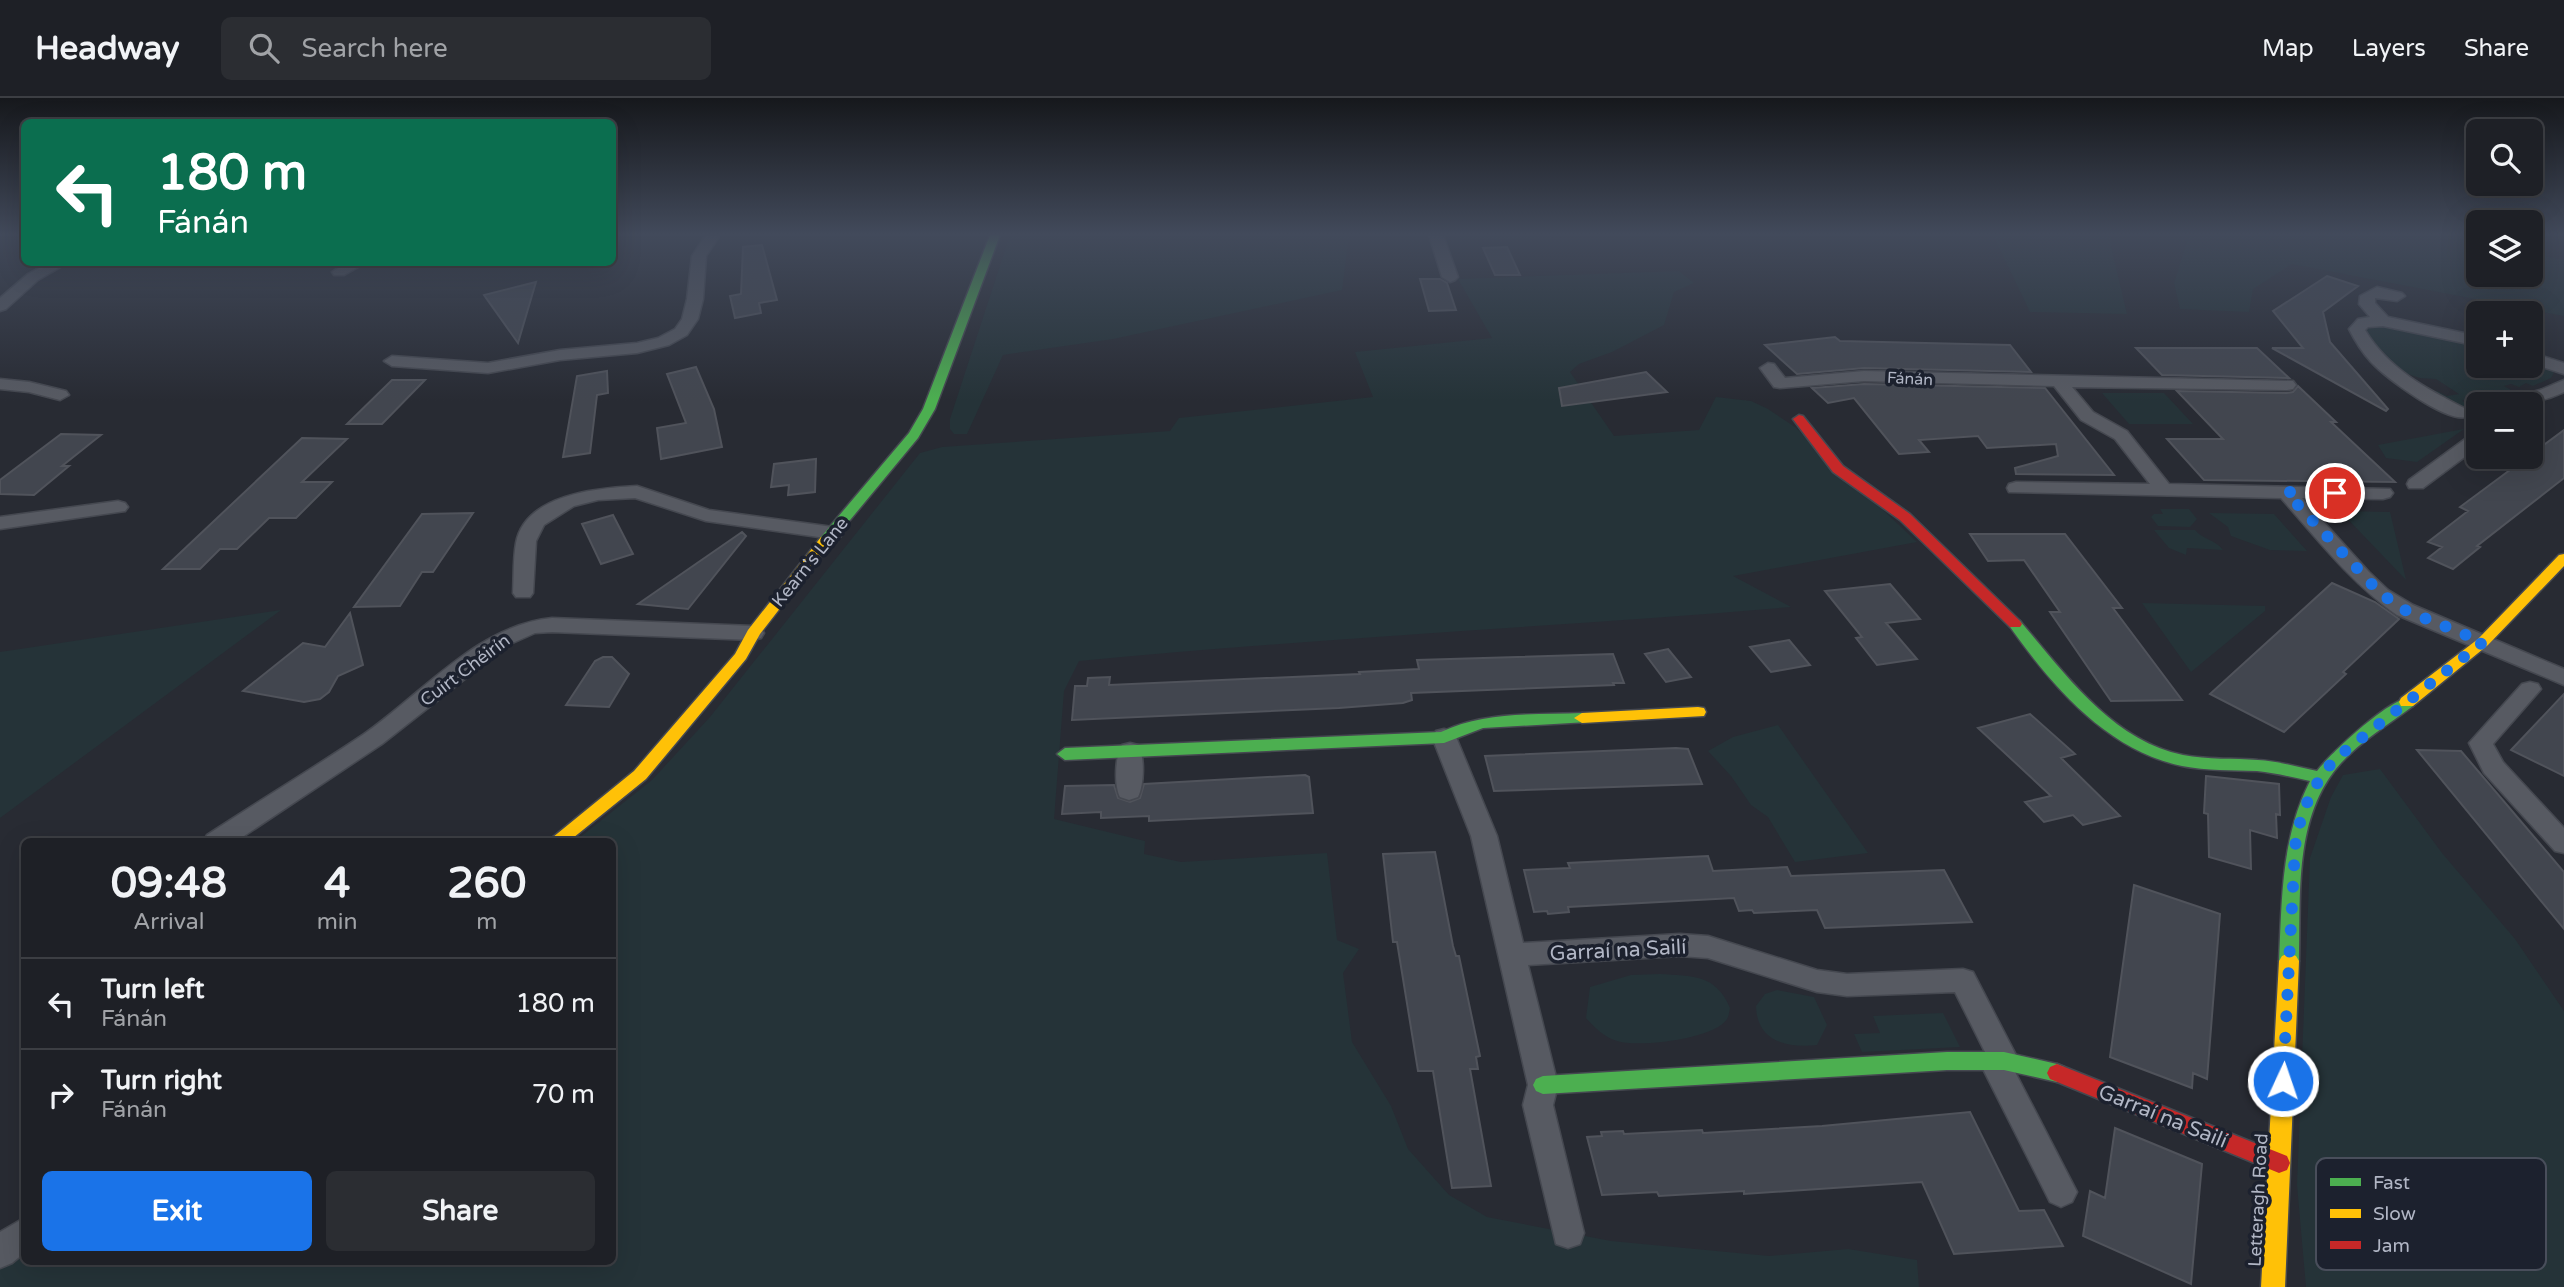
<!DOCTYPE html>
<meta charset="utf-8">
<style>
:root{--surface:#1e2026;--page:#2b2d32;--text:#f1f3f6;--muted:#a1a3a7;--line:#3c3e43;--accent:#1a73e8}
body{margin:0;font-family:"Varela Round",sans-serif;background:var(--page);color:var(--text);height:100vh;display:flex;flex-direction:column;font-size:26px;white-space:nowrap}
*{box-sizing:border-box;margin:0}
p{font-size:23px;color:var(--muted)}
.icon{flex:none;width:38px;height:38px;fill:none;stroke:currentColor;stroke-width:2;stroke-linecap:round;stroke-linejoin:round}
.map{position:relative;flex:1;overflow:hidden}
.side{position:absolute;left:21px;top:740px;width:595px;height:427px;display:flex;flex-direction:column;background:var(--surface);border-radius:10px;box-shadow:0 7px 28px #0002,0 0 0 2px var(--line)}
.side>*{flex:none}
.top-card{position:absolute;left:21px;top:21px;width:595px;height:147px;border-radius:10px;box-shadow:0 7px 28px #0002,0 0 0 2px var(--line);background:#0b6e4f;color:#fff;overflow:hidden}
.buttons{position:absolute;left:2466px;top:21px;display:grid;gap:14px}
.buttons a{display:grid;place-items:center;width:77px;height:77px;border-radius:10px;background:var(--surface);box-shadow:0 7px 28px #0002,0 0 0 2px var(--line);font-size:35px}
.pin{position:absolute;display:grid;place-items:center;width:60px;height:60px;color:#fff;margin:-30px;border:4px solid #fff;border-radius:50%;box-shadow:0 2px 7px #0007}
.me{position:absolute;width:77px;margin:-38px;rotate:3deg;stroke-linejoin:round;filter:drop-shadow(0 0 5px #0008)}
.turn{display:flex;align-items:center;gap:24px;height:147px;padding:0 21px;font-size:32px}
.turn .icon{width:91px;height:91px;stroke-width:2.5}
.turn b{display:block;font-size:49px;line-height:60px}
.eta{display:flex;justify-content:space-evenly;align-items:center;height:119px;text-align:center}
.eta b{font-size:42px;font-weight:800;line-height:49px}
.button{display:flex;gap:14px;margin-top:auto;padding:14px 21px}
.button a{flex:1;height:80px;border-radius:10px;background:var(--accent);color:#fff;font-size:28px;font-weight:800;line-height:80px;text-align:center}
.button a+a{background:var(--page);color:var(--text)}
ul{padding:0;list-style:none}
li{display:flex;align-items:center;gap:21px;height:91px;padding:0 21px;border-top:2px solid var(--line)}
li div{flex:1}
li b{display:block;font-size:26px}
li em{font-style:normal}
header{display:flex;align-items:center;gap:42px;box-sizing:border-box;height:98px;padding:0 35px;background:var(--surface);border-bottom:2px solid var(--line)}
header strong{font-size:33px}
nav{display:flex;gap:38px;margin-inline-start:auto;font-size:24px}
.search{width:490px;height:63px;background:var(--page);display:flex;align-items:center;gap:18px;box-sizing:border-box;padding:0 24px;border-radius:10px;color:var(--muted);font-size:26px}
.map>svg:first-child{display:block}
</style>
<header>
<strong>Headway</strong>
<div class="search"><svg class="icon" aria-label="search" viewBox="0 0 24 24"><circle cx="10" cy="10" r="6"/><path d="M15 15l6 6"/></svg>Search here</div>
<nav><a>Map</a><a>Layers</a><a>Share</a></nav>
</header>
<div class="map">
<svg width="2564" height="1189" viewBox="0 0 2564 1189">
<rect width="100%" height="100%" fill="#282b33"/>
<path fill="#253338" d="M1010 137H1349L1342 192 1113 241 1003 257 967 336H954L950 331V321Z
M1445 137 1570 139 1469 142Z
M1993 137H2112L2111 149 2127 216 2030 214Z
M2189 137H2478V177H2530L2531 156 2564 162V218L2292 166 2253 191 2249 214 2180 211 2174 185Z
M1679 173 1694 185 1674 194 1664 227 1612 254 1579 266 1570 274 1614 338 1699 332 1716 299 1751 303 1768 311 1795 329 1917 444 1733 478 1791 509C1554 529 1316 540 1079 563L1064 593 1054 721 1145 743 1144 756 1181 764 1327 755 1337 842 1359 851 1343 875 1352 944 1391 1008 1408 1051 1449 1097 1487 1119 1611 1143 1769 1158 1848 1151 1917 1162 1919 1189H0V1166L24 1148V1164H612V744H574L652 682 710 619 920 355 942 349 1170 333 1179 320 1373 299 1355 254 1492 240 1458 181Z
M2372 228H2394L2478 246V268H2530L2531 262 2550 270 2554 275 2551 280 2533 288 2526 285 2519 289 2511 286 2504 288 2511 292 2480 304 2468 300 2462 303 2474 307 2472 313 2435 295 2437 293 2447 298 2459 296 2436 281 2420 280 2404 275 2376 250 2366 233Z
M2102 295H2164L2193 326H2129Z
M2464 331 2417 364 2386 360 2378 347Z
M2160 411H2189L2197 421 2190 429 2158 428 2151 419 2154 416H2163Z
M2340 413 2390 414 2406 482Z
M2209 415 2274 416 2307 453 2270 452 2231 438 2228 429Z
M2154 432H2195C2203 442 2215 441 2223 452L2187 450 2186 457 2169 450Z
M2142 505 2265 508V513L2191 574Z
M281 512 0 720V554Z
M1778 627 1868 755 1795 764 1768 719 1751 707 1731 678 1708 653 1733 639Z
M2380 671 2442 755 2515 841 2564 913V1189H2306L2297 1087 2310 760 2331 699 2343 677Z
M1660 876C1692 878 1716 876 1730 910 1729 914 1729 918 1727 921 1715 941 1638 950 1617 943 1604 939 1595 930 1586 920L1590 889 1631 877Z
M1777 892 1814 899 1827 927 1817 947C1787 950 1757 944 1756 908L1765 896Z
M1943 915 1960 949 1862 954 1854 936 1880 935 1873 918Z"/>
<path fill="#42464f" stroke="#50535b" stroke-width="2" d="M762 147 777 202 759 205 761 215 735 220 730 198 741 196 743 149Z
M1507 149 1520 177H1495L1483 150Z
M2327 178 2358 188 2323 214 2330 244 2388 311 2386 313 2272 250H2303L2273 213Z
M1420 181H1440L1447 185 1456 212 1429 213Z
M536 184 518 245 484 197Z
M1835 239 1840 243 2010 247 2031 274 1864 270 1797 276 1765 247Z
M2136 250H2257L2289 280 2162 277Z
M696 269 714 311 722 349 661 361 657 330 686 325 667 276Z
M607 273 608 295 597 297 590 355 563 359 577 278Z
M1646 274 1667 294 1562 308 1559 290Z
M392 282H425L382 326H347Z
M1864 286 2045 290 2114 377 2016 376 2015 370 2058 358 2056 346 1987 350 1978 338 1919 342 1929 354 1899 356 1854 300 1828 305 1812 290Z
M2298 288 2336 324H2331L2395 384 2204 382 2167 341H2223L2177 293 2287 295 2293 294Z
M2564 332V380L2477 448 2480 449 2453 471 2428 460 2442 449 2428 444 2468 413 2460 409Z
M61 336 101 337 62 368H69L34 397 0 396V382Z
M302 340 347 341 302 384H332L296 420H269L237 451H220L200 471H163Z
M816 361 815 394 788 397 789 387 771 389 774 366Z
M473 415 433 474H422L400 508 354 509 422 416Z
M613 417 633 456 601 466 582 426Z
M742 434 746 438 688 511 638 506Z
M1970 436H2065L2122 510H2113L2182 602 2111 603 2050 514H2060L2024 462 1988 463Z
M2332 485 2375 504 2399 521 2343 574 2346 576 2284 634 2210 596Z
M1890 486 1920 521 1886 525 1917 561 1877 567 1856 540 1862 539 1825 493Z
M350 515 363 567 338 578 329 594 320 601 304 604 243 593 303 545 325 549Z
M1789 542 1810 567 1771 574 1750 549Z
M1668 551 1691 579 1666 584 1645 556Z
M1613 556 1624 585H1613L1614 587 1411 595 1412 602 1403 605 1339 610 1072 622 1075 588H1087L1088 580 1110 579 1109 587 1360 576 1359 574 1419 571 1417 562Z
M603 559H612L629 576 609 609 566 607 595 563Z
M2564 596V678L2511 652Z
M2030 616 2075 656 2061 660 2120 718 2083 727 2073 717 2044 724 2025 704 2051 698 1978 630Z
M1676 650 1688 651 1702 686 1494 693 1485 658Z
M2417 652 2461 653 2564 774V831Z
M1305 677 1309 679 1313 715 1149 723V718L1101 720V714L1062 716 1065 688 1114 687 1118 700 1130 704 1140 700 1144 686Z
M2206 678 2279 686 2280 717 2276 716 2277 740 2250 732 2251 771 2209 759 2208 716 2204 715Z
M1435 754 1453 848 1456 858H1459L1480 958 1476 959 1478 971H1470L1491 1088 1452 1090 1433 973H1418L1397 844H1393L1383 756Z
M1708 758 1713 773 1787 769 1791 778 1944 772 1972 824 1825 830 1817 812 1754 815 1752 812 1739 813 1734 800 1568 809 1569 814 1548 816 1547 813 1534 814 1524 772 1570 770 1568 765Z
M2134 787 2220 816 2207 981 2193 975 2192 990 2110 959Z
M1970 1014 2019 1113 2044 1112 2063 1148 1954 1156 1922 1084 1744 1096V1093L1659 1098 1657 1094 1602 1097 1587 1039 1602 1038 1601 1034 1623 1033 1624 1036 1702 1032 1703 1035 1822 1028Z
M2115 1030 2202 1066 2191 1186 2083 1138 2090 1093 2105 1100Z"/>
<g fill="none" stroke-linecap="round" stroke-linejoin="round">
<g stroke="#454850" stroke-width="3">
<path id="street" d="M706 137H720L706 158 703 201 698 221 687 237 669 247 637 255 560 262 488 275 392 268 384 263 392 258 488 265 560 252 637 245 658 240 675 231 682 221 687 201 692 158Z
M1429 137H1443L1458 179 1455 182 1450 184 1442 179Z
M50 164H69L38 182 6 211 0 213V200L28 176Z
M347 164H367L344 177H334L332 174Z
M2377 189 2402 195 2405 198 2397 203 2375 200V205L2388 219 2478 238V248L2383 228 2368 229 2365 232C2388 271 2427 291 2466 311L2469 315 2466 319C2445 324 2386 280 2371 264 2362 254 2355 243 2349 231L2358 221 2370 219 2359 206 2360 198Z
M2530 254 2564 265V276L2530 265Z
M1768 265 1774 266 1785 280 1864 273 2293 283 2296 287 2293 291 2287 292 2072 289 2093 314 2127 333 2169 386 2390 391 2393 395 2390 399 2383 401 2302 400 2369 474 2388 492 2413 507 2564 571V587L2397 517C2352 486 2317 441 2281 400L2009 394 2007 390 2009 386 2016 384 2150 386 2115 341 2081 322 2054 288 1864 283 1780 290 1774 289 1760 270Z
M0 281 29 284 66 293 69 297 60 302 29 294 0 291Z
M2564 282V294C2543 304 2524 307 2501 306L2504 302 2540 292Z
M2478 335V349L2423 390H2409L2407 386 2409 382 2472 336Z
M637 388 709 412 833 429 840 431 843 435 840 439 833 441 706 423 635 400 598 402 574 408 544 427 536 443 533 495 530 499H516L513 495C514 479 513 461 516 445 525 396 598 390 637 388Z
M118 403 125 405 128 409 125 413 0 431V419Z
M552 520 753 528 761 530 764 535 761 540 753 542 552 534 535 535 508 547 382 646 235 744H203L207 737C259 703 312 671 364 636 423 595 478 527 552 520Z
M2530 584 2538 586 2541 591 2493 646 2503 664 2564 730V755L2555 753 2484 675 2469 645 2522 586Z
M1444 631 1452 633 1456 639 1497 738 1523 845 1680 836 1708 838 1817 872 1847 876 1963 871 1973 874 2019 963 2014 972 2077 1094 2072 1104 2061 1109 2050 1104 1979 963 1985 954 1955 894 1847 898 1817 894 1708 860 1680 858 1528 867 1558 987 1553 1007 1584 1135 1580 1146 1568 1150 1556 1146 1523 1007 1528 987 1471 738 1432 639 1436 633Z
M1130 645 1138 647C1145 658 1144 688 1138 699L1129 702 1120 699C1114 688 1115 658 1122 647Z
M24 1120V1155L12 1165 0 1170V1134Z"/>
</g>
<g stroke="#454850" stroke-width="3">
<path id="fast" d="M990 137H1000L935 311 918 340 831 445H821L819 442 821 439 909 335 923 311Z
M2015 521 2020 523C2065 575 2111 642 2183 657 2208 662 2234 660 2258 662 2278 663 2297 669 2317 673 2329 657 2394 595 2413 600L2415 604 2413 608C2389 626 2361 643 2341 665 2293 718 2301 797 2299 863L2296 868 2289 871 2282 868 2279 863C2282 801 2281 740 2310 683 2292 679 2275 675 2257 673 2232 672 2207 673 2182 668 2106 652 2051 587 2008 526Z
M1582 615 1588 616 1590 620 1588 624 1483 630 1444 645 1065 662 1057 656 1065 650 1441 634C1485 613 1535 617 1582 615Z
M1947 954H2004L2057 966 2064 969 2067 975 2064 981 2057 984 2004 972H1947L1543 996 1536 993 1533 987 1536 981 1543 978Z"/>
</g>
<g stroke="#454850" stroke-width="3">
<path id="slow" d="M826 438 833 442 760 536 746 561 646 681 568 744H547L634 673 735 556 748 532 821 439Z
M2564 456V468L2488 547 2413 608H2401L2399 604 2401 600 2478 541 2559 457Z
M1698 609 1704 610 1706 614 1704 618 1582 625 1574 620 1582 615Z
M2289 855 2296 858 2299 863 2285 1189H2261L2279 863 2282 858Z"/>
</g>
<g stroke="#454850" stroke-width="3">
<path id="jam" d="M1799 317 1803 318 1843 368 1910 416 2020 523 2022 526 2020 529H2010L1900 422 1833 374 1793 321Z
M2057 966 2287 1058 2290 1065 2287 1072 2279 1075 2050 981 2047 975 2050 969Z"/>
</g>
<use href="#street" fill="#575a62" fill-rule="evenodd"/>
<use href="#fast" fill="#4caf50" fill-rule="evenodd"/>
<use href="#slow" fill="#ffc107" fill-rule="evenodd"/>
<use href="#jam" fill="#c62828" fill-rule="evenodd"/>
</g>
<linearGradient id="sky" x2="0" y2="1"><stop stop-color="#16181c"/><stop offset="0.45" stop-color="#424a5b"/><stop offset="1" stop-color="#424a5b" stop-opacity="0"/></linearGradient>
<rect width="2564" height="303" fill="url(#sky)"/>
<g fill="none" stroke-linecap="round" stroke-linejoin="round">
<path stroke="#1a73e8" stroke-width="12" stroke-dasharray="0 21.6" d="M2283 983 2295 749C2300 714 2312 688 2335 661L2483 544 2405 512 2381 496 2286 394 2335 395"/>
</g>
<g text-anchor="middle" stroke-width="7" stroke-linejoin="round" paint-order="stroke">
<g font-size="16" fill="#b1b6c5" stroke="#1c212e">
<text transform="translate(1910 280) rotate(3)" y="6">Fánán</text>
</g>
<g font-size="18" fill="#b1b6c5" stroke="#1c212e">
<text transform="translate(810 464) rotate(-51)" y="6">Kearn's Lane</text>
<text transform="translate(465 572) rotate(-37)" y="6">Cuirt Chéirín</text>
<text transform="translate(2258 1102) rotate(-87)" y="6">Letteragh Road</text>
</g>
<g font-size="21" fill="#b1b6c5" stroke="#1c212e">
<text transform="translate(1618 852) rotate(-3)" y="7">Garraí na Sailí</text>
<text transform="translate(2163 1018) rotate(22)" y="7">Garraí na Sailí</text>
</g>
</g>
<rect x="2316" y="1060" width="230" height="112" rx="10" fill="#1c212e" stroke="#494e5b" stroke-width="2"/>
<rect x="2330" y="1080" width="31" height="8" fill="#4caf50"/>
<rect x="2330" y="1111" width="31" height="9" fill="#ffc107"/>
<rect x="2330" y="1143" width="31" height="8" fill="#c62828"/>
<g font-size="19" fill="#b1b6c5">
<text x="2373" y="1091">Fast</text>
<text x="2373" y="1122">Slow</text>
<text x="2373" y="1154">Jam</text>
</g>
</svg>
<div class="buttons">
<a><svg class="icon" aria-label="search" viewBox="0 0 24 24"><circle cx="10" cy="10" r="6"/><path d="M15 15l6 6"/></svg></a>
<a><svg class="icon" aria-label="layers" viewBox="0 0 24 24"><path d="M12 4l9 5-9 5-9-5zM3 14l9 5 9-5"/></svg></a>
<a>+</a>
<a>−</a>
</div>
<div class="pin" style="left:2335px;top:395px;background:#d93025"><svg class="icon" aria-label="arrive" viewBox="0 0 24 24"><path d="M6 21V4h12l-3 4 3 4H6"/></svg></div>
<svg class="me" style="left:2283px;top:983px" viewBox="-20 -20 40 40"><circle r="17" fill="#1a73e8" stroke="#fff" stroke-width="3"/><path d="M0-11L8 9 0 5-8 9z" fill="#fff"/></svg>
<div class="top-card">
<div class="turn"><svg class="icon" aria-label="left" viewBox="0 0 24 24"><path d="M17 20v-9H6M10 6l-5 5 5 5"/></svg><div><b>180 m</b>Fánán</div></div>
</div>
<section class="side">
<div class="eta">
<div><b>09:48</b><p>Arrival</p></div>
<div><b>4</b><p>min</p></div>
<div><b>260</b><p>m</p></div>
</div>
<ul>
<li><svg class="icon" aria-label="left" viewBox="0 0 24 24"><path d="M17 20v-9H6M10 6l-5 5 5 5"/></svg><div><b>Turn left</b><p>Fánán</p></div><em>180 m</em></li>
<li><svg class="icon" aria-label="right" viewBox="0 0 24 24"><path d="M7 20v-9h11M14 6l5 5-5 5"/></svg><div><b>Turn right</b><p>Fánán</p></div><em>70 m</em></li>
</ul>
<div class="button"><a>Exit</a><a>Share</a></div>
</section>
</div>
